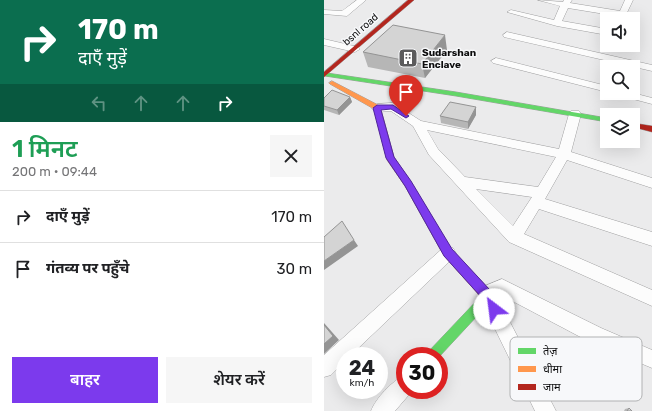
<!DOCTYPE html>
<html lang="hi">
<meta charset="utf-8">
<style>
:root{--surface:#fff;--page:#f6f6f6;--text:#202124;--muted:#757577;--line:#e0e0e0;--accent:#7c3aed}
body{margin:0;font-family:Rubik,"Noto Sans Devanagari",sans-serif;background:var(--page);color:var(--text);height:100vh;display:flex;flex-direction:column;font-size:15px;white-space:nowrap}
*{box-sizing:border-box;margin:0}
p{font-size:13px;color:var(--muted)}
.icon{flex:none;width:22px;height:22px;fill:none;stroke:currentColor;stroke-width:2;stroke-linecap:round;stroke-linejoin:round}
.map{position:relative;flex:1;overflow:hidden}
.drawer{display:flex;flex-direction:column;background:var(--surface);width:324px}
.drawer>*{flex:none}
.hud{background:#0b6e4f;color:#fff;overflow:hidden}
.fabs{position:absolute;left:276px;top:12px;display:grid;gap:8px}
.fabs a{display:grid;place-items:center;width:40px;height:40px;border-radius:0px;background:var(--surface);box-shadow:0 4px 16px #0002;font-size:20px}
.speed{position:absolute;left:12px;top:347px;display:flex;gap:8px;font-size:20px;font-weight:700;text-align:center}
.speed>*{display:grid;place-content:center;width:52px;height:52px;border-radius:50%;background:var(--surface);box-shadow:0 4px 16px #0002;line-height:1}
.speed small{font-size:10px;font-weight:400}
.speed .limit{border:6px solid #d22;background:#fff;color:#111}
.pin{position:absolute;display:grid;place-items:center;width:34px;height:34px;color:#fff;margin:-41px -17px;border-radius:50% 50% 50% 0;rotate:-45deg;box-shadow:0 0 4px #0007}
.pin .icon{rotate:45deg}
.me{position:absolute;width:44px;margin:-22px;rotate:330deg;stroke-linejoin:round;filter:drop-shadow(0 0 3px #0008)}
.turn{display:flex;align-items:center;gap:14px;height:84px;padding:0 12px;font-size:18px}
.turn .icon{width:52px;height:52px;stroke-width:2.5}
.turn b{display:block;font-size:28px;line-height:34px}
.lanes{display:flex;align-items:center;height:38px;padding:0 12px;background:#0003;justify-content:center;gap:20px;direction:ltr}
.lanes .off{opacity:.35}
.round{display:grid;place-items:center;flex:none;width:42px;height:42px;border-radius:0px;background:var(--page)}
.overview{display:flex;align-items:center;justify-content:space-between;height:68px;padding:0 12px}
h1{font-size:24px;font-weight:600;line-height:30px;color:#1e9e55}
.primary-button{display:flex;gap:8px;margin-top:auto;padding:8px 12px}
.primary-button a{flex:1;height:46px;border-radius:0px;background:var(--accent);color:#fff;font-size:16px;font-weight:600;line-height:46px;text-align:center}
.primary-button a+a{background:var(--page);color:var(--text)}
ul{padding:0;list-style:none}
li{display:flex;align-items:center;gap:12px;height:52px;padding:0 12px;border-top:1px solid var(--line)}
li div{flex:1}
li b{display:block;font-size:15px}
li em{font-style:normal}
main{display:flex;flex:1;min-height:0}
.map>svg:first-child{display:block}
</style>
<main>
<section class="drawer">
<div class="hud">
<div class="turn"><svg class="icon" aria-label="right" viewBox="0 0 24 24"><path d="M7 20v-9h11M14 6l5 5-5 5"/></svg><div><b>170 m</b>दाएँ मुड़ें</div></div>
<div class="lanes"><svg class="icon off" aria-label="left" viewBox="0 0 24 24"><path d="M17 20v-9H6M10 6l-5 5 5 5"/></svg><svg class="icon off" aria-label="ahead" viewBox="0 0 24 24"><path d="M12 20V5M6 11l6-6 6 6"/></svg><svg class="icon off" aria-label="ahead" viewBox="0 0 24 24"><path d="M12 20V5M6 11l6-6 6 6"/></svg><svg class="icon" aria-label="right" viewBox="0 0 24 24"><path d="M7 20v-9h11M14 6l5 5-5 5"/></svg></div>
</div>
<div class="overview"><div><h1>1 मिनट</h1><p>200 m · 09:44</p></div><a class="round"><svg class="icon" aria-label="close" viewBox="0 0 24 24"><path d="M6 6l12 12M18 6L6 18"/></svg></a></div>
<ul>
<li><svg class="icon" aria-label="right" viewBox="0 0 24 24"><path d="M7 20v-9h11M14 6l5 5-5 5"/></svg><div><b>दाएँ मुड़ें</b></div><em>170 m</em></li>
<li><svg class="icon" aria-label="arrive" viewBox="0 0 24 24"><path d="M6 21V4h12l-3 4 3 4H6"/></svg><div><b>गंतव्य पर पहुँचे</b></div><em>30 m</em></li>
</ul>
<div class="primary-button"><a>बाहर</a><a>शेयर करें</a></div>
</section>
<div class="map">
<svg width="328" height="411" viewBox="0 0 328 411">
<rect width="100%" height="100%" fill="#ebebec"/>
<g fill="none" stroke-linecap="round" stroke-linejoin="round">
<g stroke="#a0a0a1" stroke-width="1">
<path id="street" d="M33 0H42L23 16 0 14V10L18 11Z
M214 0 239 2 240 0H248L246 3 296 11 301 0H309L300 19H292L293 16 244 8 238 21 283 29V35L233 26 183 12 187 10 230 20 236 6Z
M183 32 328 65V71L180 37 179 35Z
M0 39 34 47 36 49 31 52 0 45Z
M172 58 283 86V92L169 63 167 61Z
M293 93H309L328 98V104L294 95Z
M69 103 97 121 235 149 245 114 247 111H255L257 114 247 152 328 178V188L243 160 221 199 328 232V246L215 209 200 234 328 290V306L185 242 105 155 89 126 67 111 53 112 47 108 53 104ZM103 130 232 157 214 187 141 177 114 149ZM152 189 208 197 189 226Z
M124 246 129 248 132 253 129 258 26 356H21V361L7 375 0 377V355L119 248Z
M178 279 277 328 328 350V368L264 341 177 295 173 297 232 411H211L154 294 156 288Z
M81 375V390H89L71 411H47C52 398 68 381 81 375Z"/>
</g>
<g stroke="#a0a0a1" stroke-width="1">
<path id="fast" d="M3 73 132 92 283 118V122L132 96 1 76V74Z
M160 287 164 288 169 296 168 300 115 357V356H102L104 352 157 296 155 292 156 288Z"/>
</g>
<g stroke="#a0a0a1" stroke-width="1">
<path id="slow" d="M8 81 56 106 70 157 87 182 128 250 164 288 165 292 164 296 160 297 156 296 120 256 81 186 63 160 50 109 6 84 5 83Z"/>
</g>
<g stroke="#a0a0a1" stroke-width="1">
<path id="jam" d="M84 0H90L0 77V72Z
M309 123 328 126V132L309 127Z"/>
</g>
<use href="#street" fill="#fcfcfc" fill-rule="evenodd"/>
<use href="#fast" fill="#63d668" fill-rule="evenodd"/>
<use href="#slow" fill="#ff974d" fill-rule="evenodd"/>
<use href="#jam" fill="#b3261e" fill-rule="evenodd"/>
</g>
<path fill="#b6b6b6" d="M123 50 101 78 44 67 39 52Z
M26 97 28 102 15 115 0 110V98Z
M152 107V115L144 129 117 123 116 116Z
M305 408 308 411H300L301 409Z"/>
<path fill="#949494" d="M121 35 123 50 101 78 98 64Z
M26 97 28 102 15 115 13 110Z
M152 107V115L144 129V122Z
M30 240 34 246 0 270V261Z
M0 323 15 340 0 354Z"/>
<path fill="#d4d4d4" stroke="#949494" d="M69 25 121 35 98 64 39 52Z
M8 90 26 97 13 110 0 106V98Z
M126 102 152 107 144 122 116 116Z
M18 221 30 240 0 261V237Z
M0 325 9 336 0 344Z
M305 408 308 411H303Z"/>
<path fill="#7c3aed" stroke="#51269a" d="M69 105 85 116 82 118 67 109 57 110 70 157 87 181 128 249 166 290 176 309 174 313 170 315 166 313 158 298 120 256 81 186 62 158 49 108 53 105Z"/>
<defs>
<g id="building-square" transform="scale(1)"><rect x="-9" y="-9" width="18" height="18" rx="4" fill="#5b5b5c" stroke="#f7f8fa"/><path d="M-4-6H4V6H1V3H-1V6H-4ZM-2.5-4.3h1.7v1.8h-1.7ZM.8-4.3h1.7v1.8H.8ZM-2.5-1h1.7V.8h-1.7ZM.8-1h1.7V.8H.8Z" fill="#fff"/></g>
</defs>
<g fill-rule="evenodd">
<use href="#building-square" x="84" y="58"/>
</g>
<g text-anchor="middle" stroke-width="3" stroke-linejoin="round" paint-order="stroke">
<g font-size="10" fill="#0d0d0e" stroke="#f7f8fa">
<text transform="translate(36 29) rotate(-41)" y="4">bsnl road</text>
</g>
<g font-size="10" font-weight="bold" fill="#0d0d0e" stroke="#f7f8fa" text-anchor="start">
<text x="98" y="56">Sudarshan<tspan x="98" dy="12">Enclave</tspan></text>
</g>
</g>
<rect x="186" y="337" width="132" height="64" rx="6" fill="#f7f8fa" stroke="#b1b2b3" stroke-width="1"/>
<rect x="194" y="348" width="18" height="6" fill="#63d668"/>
<rect x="194" y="366" width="18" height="6" fill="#ff974d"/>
<rect x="194" y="384" width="18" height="6" fill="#b3261e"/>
<g font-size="11" fill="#0d0d0e">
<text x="219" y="355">तेज़</text>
<text x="219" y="373">धीमा</text>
<text x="219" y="391">जाम</text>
</g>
</svg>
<div class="fabs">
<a><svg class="icon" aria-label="sound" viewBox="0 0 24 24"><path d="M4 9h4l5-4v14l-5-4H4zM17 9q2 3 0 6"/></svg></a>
<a><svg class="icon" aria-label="search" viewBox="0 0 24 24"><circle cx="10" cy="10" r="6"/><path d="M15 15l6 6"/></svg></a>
<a><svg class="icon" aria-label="layers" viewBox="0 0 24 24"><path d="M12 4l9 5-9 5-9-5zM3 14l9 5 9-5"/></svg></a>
</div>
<div class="speed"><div>24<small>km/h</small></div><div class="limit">30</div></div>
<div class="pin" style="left:82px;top:116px;background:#d93025"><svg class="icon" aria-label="arrive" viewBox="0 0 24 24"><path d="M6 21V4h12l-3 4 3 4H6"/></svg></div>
<svg class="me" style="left:170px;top:309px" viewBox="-20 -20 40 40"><circle r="19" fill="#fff"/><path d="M0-13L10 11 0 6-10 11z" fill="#7c3aed"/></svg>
</div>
</main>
